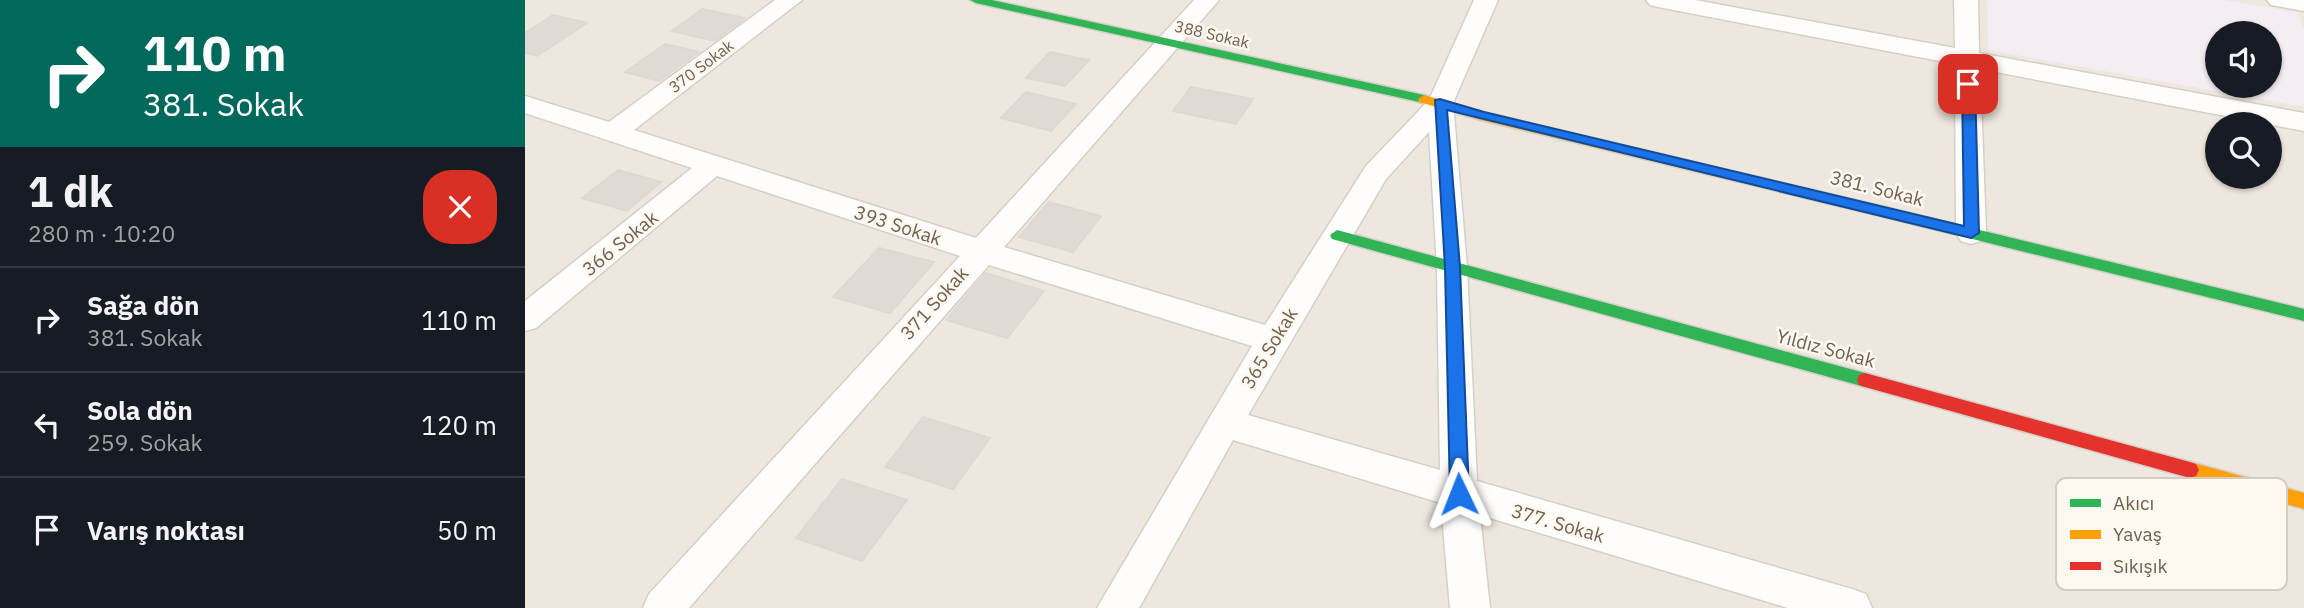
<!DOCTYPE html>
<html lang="tr">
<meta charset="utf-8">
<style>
:root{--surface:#171b24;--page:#20242c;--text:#f1f3f6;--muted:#9ea1a6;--line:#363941}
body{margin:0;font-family:"IBM Plex Sans",sans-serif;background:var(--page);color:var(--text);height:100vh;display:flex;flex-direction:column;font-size:26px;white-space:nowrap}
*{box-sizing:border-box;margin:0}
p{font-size:23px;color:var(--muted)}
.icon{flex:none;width:38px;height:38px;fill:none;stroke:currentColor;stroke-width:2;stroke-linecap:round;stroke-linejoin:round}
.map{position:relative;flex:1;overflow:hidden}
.sheet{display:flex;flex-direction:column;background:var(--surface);width:525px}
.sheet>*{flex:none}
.banner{background:#00695c;color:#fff;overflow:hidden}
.buttons{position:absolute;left:1680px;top:21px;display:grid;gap:14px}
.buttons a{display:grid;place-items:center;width:77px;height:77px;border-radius:50%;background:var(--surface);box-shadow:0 2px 5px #0004;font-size:35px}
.pin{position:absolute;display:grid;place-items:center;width:60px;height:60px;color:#fff;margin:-30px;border-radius:14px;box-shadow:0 4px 10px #0006}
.me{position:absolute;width:77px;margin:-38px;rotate:358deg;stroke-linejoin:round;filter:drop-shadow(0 0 5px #0008)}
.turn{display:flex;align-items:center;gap:24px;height:147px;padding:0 28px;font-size:32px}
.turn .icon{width:91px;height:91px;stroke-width:2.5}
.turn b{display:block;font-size:49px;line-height:60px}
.round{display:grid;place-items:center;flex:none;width:74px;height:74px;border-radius:28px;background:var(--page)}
.headline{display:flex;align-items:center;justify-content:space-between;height:119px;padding:0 28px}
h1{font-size:42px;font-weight:800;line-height:52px}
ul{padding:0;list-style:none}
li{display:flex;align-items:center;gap:21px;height:105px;padding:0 28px;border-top:2px solid var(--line)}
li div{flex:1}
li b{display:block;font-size:26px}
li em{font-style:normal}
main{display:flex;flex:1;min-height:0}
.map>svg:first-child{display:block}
</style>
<main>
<section class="sheet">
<div class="banner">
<div class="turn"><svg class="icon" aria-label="right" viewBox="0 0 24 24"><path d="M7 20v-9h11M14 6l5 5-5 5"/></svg><div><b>110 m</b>381. Sokak</div></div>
</div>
<div class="headline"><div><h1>1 dk</h1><p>280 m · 10:20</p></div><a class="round" style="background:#d93025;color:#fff"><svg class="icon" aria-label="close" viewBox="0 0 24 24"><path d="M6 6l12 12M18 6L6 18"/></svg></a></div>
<ul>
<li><svg class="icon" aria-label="right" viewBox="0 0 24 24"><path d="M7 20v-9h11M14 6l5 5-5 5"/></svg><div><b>Sağa dön</b><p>381. Sokak</p></div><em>110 m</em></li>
<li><svg class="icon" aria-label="left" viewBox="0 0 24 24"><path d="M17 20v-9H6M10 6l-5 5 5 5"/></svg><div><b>Sola dön</b><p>259. Sokak</p></div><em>120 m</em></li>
<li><svg class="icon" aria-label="arrive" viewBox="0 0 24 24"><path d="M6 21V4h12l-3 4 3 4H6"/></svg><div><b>Varış noktası</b></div><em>50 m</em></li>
</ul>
</section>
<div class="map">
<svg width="1779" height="608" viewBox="0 0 1779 608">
<rect width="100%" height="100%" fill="#f6f4ee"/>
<path fill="#eee7dd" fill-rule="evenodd" d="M0 0H1779V608H0ZM1692 33H1745V86H1692ZM1692 124H1745V177H1692Z"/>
<path fill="#f4edf3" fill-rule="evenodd" d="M1462 0H1700L1772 12 1779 28V107L1463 50ZM1692 33H1745V86H1692Z"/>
<path fill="#e0dad4" stroke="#dfd8d1" stroke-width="2" d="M177 9 220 18 190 41 147 31Z
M28 15 62 23 12 56 0 53V33Z
M140 44 174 52 134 81 100 72Z
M525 52 564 60 540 86 501 78Z
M666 87 728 99 711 124 648 111Z
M501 92 551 104 526 131 476 118Z
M93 170 136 182 102 211 57 198Z
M524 202 576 216 548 252 494 237Z
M354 248 409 262 365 313 308 297Z
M461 273 519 291 482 338 421 320Z
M398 417 465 438 428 489 360 467Z
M317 479 382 500 337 561 271 538Z"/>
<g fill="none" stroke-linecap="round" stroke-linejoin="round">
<g stroke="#d4d0c9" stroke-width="3">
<path id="street" d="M250 0H277L109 130 451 238 669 0H694L479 247 740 325 841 166 904 100 949 0H973L928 103 942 267 952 481 1327 589 1341 594 1347 608H1263L955 515 965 608H925L916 503 708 440 614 608H572L727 346 464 265 164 608H118L124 594 435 256 192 176 11 328 0 331V301L167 168 0 113V96L84 122ZM904 132 912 267 915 470 723 415 861 179Z
M1121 0H1170L1430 48 1429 0H1453L1454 53 1779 113V131L1455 69 1461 233 1456 241 1446 244 1436 241 1431 233 1430 64 1133 7 1125 5Z
M1742 0H1779V11L1746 5Z"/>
</g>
<g stroke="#d4d0c9" stroke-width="3">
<path id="fast" d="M445 0H467L899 95 905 99 899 103 451 3Z
M1364 208 1779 309V321L1359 217 1357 213 1359 209Z
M812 230 1340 373 1346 375 1348 380 1346 385 1340 387 807 239 805 235Z"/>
</g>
<g stroke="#d4d0c9" stroke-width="3">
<path id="slow" d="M899 95 958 112 1364 208 1371 213 1364 218 956 120 894 102 893 99Z
M1665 462 1779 493V509L1659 476 1656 470 1659 464Z"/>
</g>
<g stroke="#d4d0c9" stroke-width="3">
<path id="jam" d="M1340 373 1665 462 1671 464 1674 470 1671 476 1665 478 1340 387 1334 385 1332 380 1334 375Z"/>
</g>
<use href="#street" fill="#fefdfc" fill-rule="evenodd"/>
<use href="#fast" fill="#30b455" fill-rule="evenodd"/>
<use href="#slow" fill="#ff9f0a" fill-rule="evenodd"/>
<use href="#jam" fill="#e5322d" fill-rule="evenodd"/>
</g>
<path fill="#1a73e8" stroke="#114b97" stroke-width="2" d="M1443 80 1450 84 1454 233 1446 238 922 110 935 267 944 494 941 500 934 502 928 500 925 494 920 267 910 100 915 99 959 112 1439 226 1437 84Z"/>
<g text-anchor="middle" stroke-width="5" stroke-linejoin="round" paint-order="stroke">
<g font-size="16" fill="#735f51" stroke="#fdf9f1">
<text transform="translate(687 34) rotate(13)" y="6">388 Sokak</text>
<text transform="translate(176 66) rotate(-37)" y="6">370 Sokak</text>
</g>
<g font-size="19" fill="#735f51" stroke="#fdf9f1">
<text transform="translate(1352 188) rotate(14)" y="7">381. Sokak</text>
<text transform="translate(373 225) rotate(18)" y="7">393 Sokak</text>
<text transform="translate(95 243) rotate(-39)" y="7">366 Sokak</text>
<text transform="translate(409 303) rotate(-48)" y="7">371 Sokak</text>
<text transform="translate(744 348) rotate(-59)" y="7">365 Sokak</text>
<text transform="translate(1301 348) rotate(15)" y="7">Yıldız Sokak</text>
<text transform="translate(1033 523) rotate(16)" y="7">377. Sokak</text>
</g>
</g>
<rect x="1531" y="478" width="231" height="112" rx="10" fill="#fdf9f1" stroke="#d4cbc1" stroke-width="2"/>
<rect x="1545" y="499" width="31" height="8" fill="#30b455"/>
<rect x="1545" y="530" width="31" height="9" fill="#ff9f0a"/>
<rect x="1545" y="562" width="31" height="8" fill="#e5322d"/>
<g font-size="19" fill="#735f51">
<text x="1588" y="510">Akıcı</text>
<text x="1588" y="541">Yavaş</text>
<text x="1588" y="573">Sıkışık</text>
</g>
</svg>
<div class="buttons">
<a><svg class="icon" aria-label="sound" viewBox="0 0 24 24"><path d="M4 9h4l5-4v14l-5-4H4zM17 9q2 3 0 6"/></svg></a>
<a><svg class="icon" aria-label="search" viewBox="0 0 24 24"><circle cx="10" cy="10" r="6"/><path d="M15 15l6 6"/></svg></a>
</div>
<div class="pin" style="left:1443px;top:84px;background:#d93025"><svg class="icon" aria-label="arrive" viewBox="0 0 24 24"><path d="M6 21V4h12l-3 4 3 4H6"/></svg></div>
<svg class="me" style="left:934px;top:494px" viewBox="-20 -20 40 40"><path d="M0-17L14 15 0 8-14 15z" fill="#1a73e8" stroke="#fff" stroke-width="4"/></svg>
</div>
</main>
